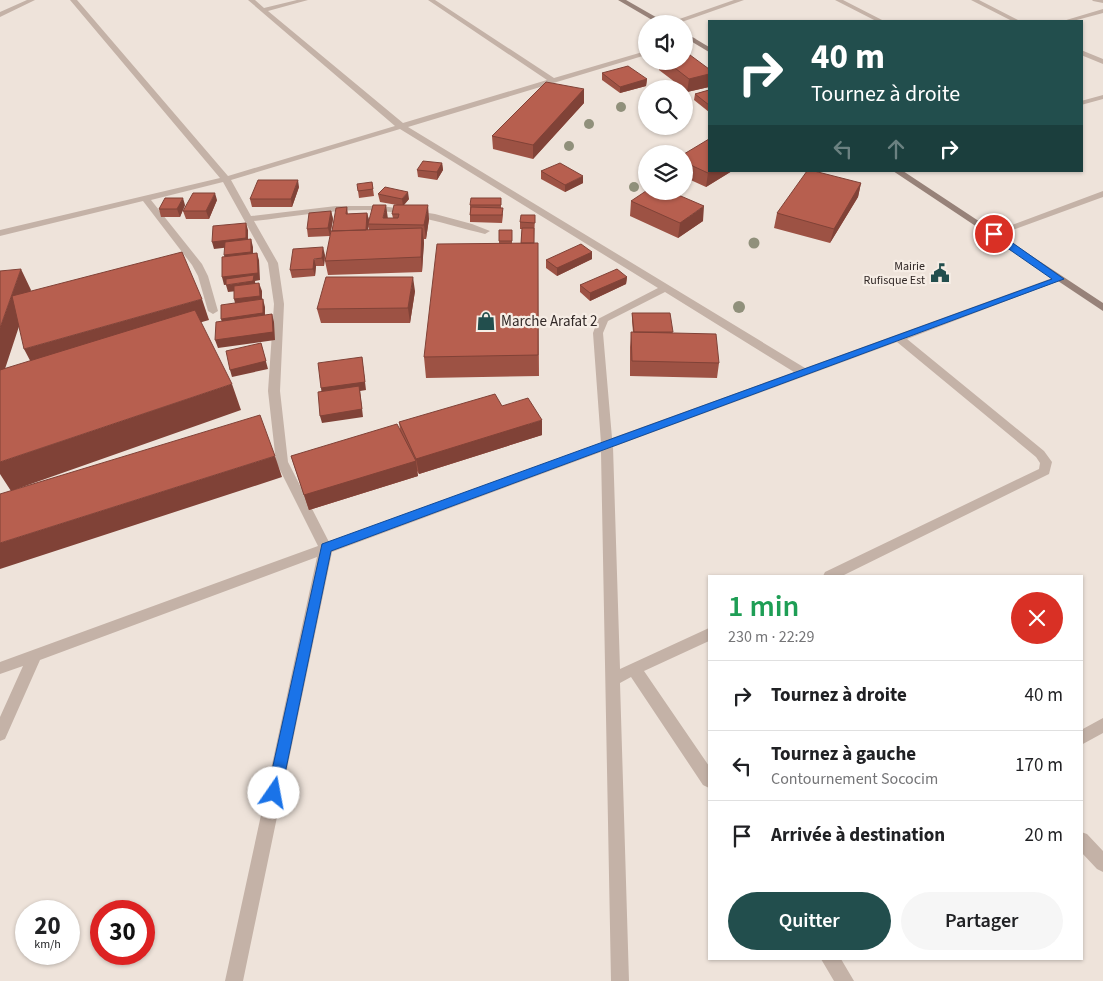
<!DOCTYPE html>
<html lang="fr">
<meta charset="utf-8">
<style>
:root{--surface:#fff;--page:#f6f6f6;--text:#202124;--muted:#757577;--line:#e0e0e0;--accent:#224e4d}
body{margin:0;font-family:"Source Sans 3",sans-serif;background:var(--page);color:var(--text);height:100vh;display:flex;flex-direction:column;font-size:19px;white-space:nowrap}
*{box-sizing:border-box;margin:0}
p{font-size:16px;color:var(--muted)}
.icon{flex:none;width:28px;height:28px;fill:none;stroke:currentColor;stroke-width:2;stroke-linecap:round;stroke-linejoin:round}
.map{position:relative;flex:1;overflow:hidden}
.side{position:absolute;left:708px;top:575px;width:375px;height:385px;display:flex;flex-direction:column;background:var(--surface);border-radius:0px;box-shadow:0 1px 4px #0004}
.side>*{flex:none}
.guide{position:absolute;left:708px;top:20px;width:375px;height:152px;border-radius:0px;box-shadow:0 1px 4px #0004;background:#224e4d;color:#fff;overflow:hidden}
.fabs{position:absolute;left:638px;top:15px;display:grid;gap:10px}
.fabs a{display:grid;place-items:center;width:55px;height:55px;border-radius:50%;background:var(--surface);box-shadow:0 1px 4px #0004;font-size:25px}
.speed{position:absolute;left:15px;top:900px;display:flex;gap:10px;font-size:25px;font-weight:700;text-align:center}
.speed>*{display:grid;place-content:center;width:65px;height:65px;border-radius:50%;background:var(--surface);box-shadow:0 1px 4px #0004;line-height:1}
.speed small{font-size:12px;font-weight:400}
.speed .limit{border:8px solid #d22;background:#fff;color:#111}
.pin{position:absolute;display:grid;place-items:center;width:42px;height:42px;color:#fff;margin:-21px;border:2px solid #fff;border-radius:50%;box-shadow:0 1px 5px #0007}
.me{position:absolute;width:55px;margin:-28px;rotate:12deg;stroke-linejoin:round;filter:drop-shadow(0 0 4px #0008)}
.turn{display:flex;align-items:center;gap:18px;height:105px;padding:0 20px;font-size:22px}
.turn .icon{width:65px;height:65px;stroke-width:2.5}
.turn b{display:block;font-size:35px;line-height:42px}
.lanes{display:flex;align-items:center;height:48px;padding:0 20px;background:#0003;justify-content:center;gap:25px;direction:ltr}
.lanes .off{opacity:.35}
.round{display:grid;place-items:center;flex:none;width:52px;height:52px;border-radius:26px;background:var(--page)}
.summary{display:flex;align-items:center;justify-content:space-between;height:85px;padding:0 20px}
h1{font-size:30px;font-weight:600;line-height:38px;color:#1e9e55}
.primary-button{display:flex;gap:10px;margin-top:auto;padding:10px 20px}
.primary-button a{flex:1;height:58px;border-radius:30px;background:var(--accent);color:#fff;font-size:20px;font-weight:600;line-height:58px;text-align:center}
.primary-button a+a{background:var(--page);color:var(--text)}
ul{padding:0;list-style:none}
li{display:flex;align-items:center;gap:15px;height:70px;padding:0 20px;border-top:1px solid var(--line)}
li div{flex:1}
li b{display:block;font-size:19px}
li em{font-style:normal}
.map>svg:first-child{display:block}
</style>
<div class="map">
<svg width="1103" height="981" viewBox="0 0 1103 981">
<rect width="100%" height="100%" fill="#eee3da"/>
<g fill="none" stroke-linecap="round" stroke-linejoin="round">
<path fill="#c4b2a7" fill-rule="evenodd" d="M27 0H35L0 17V12Z
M70 0H77L228 176 395 126 248 0H255L264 8 297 0H308L268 11 403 123 547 80 428 0H435L554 78 646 51V55L408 127 805 368 1055 277H1063L1064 279 907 339 1044 451 1052 462 1049 474 842 576H823L825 572 1039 469 1040 463 1036 457 897 342 613 447 620 669 709 628V641L644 671 709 766V788L703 785 631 677 620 683 629 981H611L601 452 332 552 243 981H225L317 557 40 660 5 739 0 741V717L23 666 0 674V662L318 546 276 462 268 391 274 304 268 263 223 182 151 200 202 264 208 276 218 311 213 314 208 311 198 276 192 265 143 201 0 236V230L220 178ZM400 129 658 288 598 319 593 333 601 443 329 542 288 462 280 391 284 304 278 263 254 221C291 217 328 210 365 210 407 211 445 224 485 234L490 231 472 224 435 214 382 206H336L251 216 231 180ZM665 292 794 372 612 438 603 333 608 321Z
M734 0H744L676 24H665Z
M835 0H843L884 21H876Z
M971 0H979L1020 21H1012Z
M1092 0H1103V3L1093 1Z
M1103 9V13L1073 21H1063Z
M692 37 696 39 694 40 684 44V40Z
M1081 50 1103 59V64L1081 55Z
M1103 95V99L1081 105V101Z
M1103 191V197L996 236 993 237 988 234Z
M1103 718V733L1081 745V730Z
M1081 832 1087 834 1103 851V872L1097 869 1081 852Z
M821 959H841L854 981H834Z"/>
<path fill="#978279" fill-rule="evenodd" d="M618 0H626L668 24H659Z
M684 32 709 47V52L684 37Z
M893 171H903L1103 303V311Z"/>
</g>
<g fill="#90907b">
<circle cx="621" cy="107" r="5"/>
<circle cx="589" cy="124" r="5"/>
<circle cx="569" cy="146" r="5"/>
<circle cx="634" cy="187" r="5"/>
<circle cx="754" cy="243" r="5.5"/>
<circle cx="739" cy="307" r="6"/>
</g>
<path fill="#9d5244" d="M660 61H684L709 69V87L687 92 684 89 659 70Z
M602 73 647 79 646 86 620 93 602 80Z
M584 89V103L533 159 493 149 492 136Z
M709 90V112L694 100 695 94Z
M684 154 709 171H732L706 187 684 177Z
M442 163 443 170 437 180 418 177 417 170Z
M541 171 583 183 565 192 541 179Z
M372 182 374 196 359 198 358 191Z
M861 183 858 197 830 243 774 228 777 213Z
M299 187 292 207H252L250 199Z
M378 194 409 199 404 205 429 219 426 239H424L422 272 328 275 325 261 332 231 347 207 348 214 367 213 369 220 368 230H369L368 224 388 218H393L392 214 397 205 380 202Z
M501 198V208L503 215 502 223 470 222V205Z
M217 200 209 219H186L183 211Z
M631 201 703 221 678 238 630 216Z
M185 205 180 217H161L159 209Z
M331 211 333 219 330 236 308 237 307 229Z
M535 215 534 243H538L539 376 426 378 424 357 499 244V230H512V244L521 243 522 229H520V222Z
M592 252V259L557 276 546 268V260Z
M325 255 324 266H316L315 276 292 278 290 270Z
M627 277 626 284 590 301 580 292V285Z
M415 291 410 323H321L317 309Z
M632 313 673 332 672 333 719 363 717 378 630 376V347L631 332H633L632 321Z
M502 406 542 435 419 474 417 471 418 476 309 510 291 456 400 430 399 422Z"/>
<path fill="#804237" d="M709 74V87L687 92 689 79Z
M647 79 646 86 620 93V87Z
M584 89V103L533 159V145Z
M442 163 443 170 437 180V172Z
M711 171H732L706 187 708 173Z
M583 176V183L565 192V185Z
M298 180 299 187 292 207 291 199Z
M861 183 858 197 830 243 834 229Z
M408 192 409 199 403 206 402 199Z
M215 193 217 200 209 219 206 211Z
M183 198 185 205 180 217 177 209Z
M386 205 388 219 383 218Z
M428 205 429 219 426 239 424 225Z
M704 206 703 221 678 238 680 223Z
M331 211 333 219 330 236 328 228Z
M367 213 369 220 367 238 366 231Z
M246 223 248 230V245L214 249 212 242Z
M422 228 424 243 422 272 421 257Z
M251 239 253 247V259L226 263 224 255Z
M323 247 325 255 324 266 322 258Z
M592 252V259L557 276V268Z
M257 253 259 260 260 280 255 281 256 289 228 292 226 285 253 281 224 285 222 277Z
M314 259 316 266 315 276 313 269Z
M21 269 31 290 2 378 0 374V328Z
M413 277 415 291 410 323 408 308Z
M627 277 626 284 590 301V293Z
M259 283 262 291V303L236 307 234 299Z
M202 299 209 320 35 370 24 349Z
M263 299 265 307V321L223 326 221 319Z
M272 314 274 322 275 340 218 348 215 340Z
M261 343 268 369 232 377 230 370Z
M362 357 366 390 360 391 363 417 322 423 320 416 322 396 321 388Z
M232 384 241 410 11 491 0 474V462Z
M542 420V435L419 474 416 459Z
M275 456 282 477 0 569V543Z
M416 461 418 476 309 510 304 495Z"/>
<path fill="#b75f4f" stroke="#804237" d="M684 52H686L709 69V74L689 79 666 61H684Z
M628 66 647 79 620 87 602 73Z
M546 82 584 89 533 145 492 136Z
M709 90V105L695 94Z
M709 139V171H711L708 173 684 162V154Z
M423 161 442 163 437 172 417 170Z
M560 163 583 176 565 185 541 171Z
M807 171H814L861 183 834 229 777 213Z
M258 180H298L291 199H250Z
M372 182 373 189 358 191 357 184Z
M385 187 408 192 402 199 378 194Z
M646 191H669L704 206 680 223 631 201Z
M193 193H215L206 211H183Z
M165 198H183L177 209H159Z
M471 198H501V205H470Z
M373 205H386L383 218H398L399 214H392L394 205H428L424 225 368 224Z
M347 207 346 214 367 213 366 230 332 231 336 208Z
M471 207 503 208 502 215H470Z
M331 211 328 228 307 229 309 213Z
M521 215H535V223L520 222Z
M246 223V238L212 242 213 226Z
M422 228 421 257 325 261 331 231Z
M522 228H534V243H521Z
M499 230H512V241H499Z
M251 239V252L224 255 225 242Z
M538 243V355L424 357 437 244Z
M581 244 592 252 557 268 546 260Z
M323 247 322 258 314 259 313 269 290 270 293 249Z
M182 252 202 299 24 349 12 296Z
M257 253 258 273 222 277V257Z
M21 269 0 328V271Z
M617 269 627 277 590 293 580 285Z
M254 275 253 281 226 285V279Z
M326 277H413L408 308 317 309Z
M259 283 260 296 234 299V286Z
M263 299V313L221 319V305Z
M195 310 232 384 0 462V370Z
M632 313H670L673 332H634Z
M272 314 273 332 215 340 216 322Z
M631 332 716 334 719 363 632 361Z
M261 343 266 361 230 370 226 351Z
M362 357 365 382 321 388 318 363Z
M359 386 362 409 320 416 318 392Z
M495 394 502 406 528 398 542 420 416 459 399 422Z
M260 415 275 456 0 543V494Z
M397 424 416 461 304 495 291 456Z"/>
<path fill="#1a73e8" stroke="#114b97" d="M990 232H997L1064 279 331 551 281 793 279 798 274 800 269 798 267 793 322 544 1052 279 990 236Z"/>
<defs>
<g id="civic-bare" transform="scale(1.5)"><path d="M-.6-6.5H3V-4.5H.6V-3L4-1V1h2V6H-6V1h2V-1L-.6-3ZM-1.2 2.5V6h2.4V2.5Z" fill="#224e4d" stroke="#f6ede5" stroke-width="2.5" paint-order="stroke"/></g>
<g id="shop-bare" transform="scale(1.5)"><path d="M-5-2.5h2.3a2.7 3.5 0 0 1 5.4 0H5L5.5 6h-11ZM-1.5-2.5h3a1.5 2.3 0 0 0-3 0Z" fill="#224e4d" stroke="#f6ede5" stroke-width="2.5" paint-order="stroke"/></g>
</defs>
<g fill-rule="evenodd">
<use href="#civic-bare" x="940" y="273"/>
<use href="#shop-bare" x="486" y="321"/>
</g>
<g text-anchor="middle" stroke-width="4.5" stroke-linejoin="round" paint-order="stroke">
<g font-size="12" fill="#322927" stroke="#f6ede5" text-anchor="end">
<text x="925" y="270">Mairie<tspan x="925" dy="14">Rufisque Est</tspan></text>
</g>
<g font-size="15" fill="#322927" stroke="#f6ede5" text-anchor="start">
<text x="501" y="326">Marche Arafat 2</text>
</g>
</g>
</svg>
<div class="fabs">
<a><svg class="icon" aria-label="sound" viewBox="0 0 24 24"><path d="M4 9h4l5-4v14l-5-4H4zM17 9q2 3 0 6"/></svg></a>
<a><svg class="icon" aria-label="search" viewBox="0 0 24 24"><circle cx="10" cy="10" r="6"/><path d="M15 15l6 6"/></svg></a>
<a><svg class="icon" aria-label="layers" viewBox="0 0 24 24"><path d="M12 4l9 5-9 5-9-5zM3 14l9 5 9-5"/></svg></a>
</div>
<div class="speed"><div>20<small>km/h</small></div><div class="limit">30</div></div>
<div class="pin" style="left:994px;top:234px;background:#d93025"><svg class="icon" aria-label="arrive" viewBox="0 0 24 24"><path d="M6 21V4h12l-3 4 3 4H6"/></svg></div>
<svg class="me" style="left:274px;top:793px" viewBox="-20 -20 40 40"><circle r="19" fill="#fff"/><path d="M0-13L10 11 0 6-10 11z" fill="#1a73e8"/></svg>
<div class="guide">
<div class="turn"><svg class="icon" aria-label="right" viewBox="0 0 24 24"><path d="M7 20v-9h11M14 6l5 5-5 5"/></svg><div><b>40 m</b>Tournez à droite</div></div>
<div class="lanes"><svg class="icon off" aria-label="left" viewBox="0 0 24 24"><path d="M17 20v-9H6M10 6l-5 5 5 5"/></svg><svg class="icon off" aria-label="ahead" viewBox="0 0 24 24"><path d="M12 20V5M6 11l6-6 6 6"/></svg><svg class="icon" aria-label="right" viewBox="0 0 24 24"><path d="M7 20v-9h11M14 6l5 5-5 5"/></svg></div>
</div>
<section class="side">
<div class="summary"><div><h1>1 min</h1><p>230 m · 22:29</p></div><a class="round" style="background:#d93025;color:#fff"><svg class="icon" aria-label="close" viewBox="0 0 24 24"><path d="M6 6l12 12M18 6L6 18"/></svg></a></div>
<ul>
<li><svg class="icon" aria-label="right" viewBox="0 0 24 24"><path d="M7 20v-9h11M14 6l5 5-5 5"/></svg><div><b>Tournez à droite</b></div><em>40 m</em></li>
<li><svg class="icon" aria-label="left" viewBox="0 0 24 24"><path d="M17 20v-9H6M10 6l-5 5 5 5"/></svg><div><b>Tournez à gauche</b><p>Contournement Sococim</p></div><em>170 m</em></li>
<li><svg class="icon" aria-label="arrive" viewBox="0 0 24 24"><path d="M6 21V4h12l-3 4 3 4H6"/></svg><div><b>Arrivée à destination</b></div><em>20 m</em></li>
</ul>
<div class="primary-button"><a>Quitter</a><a>Partager</a></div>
</section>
</div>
